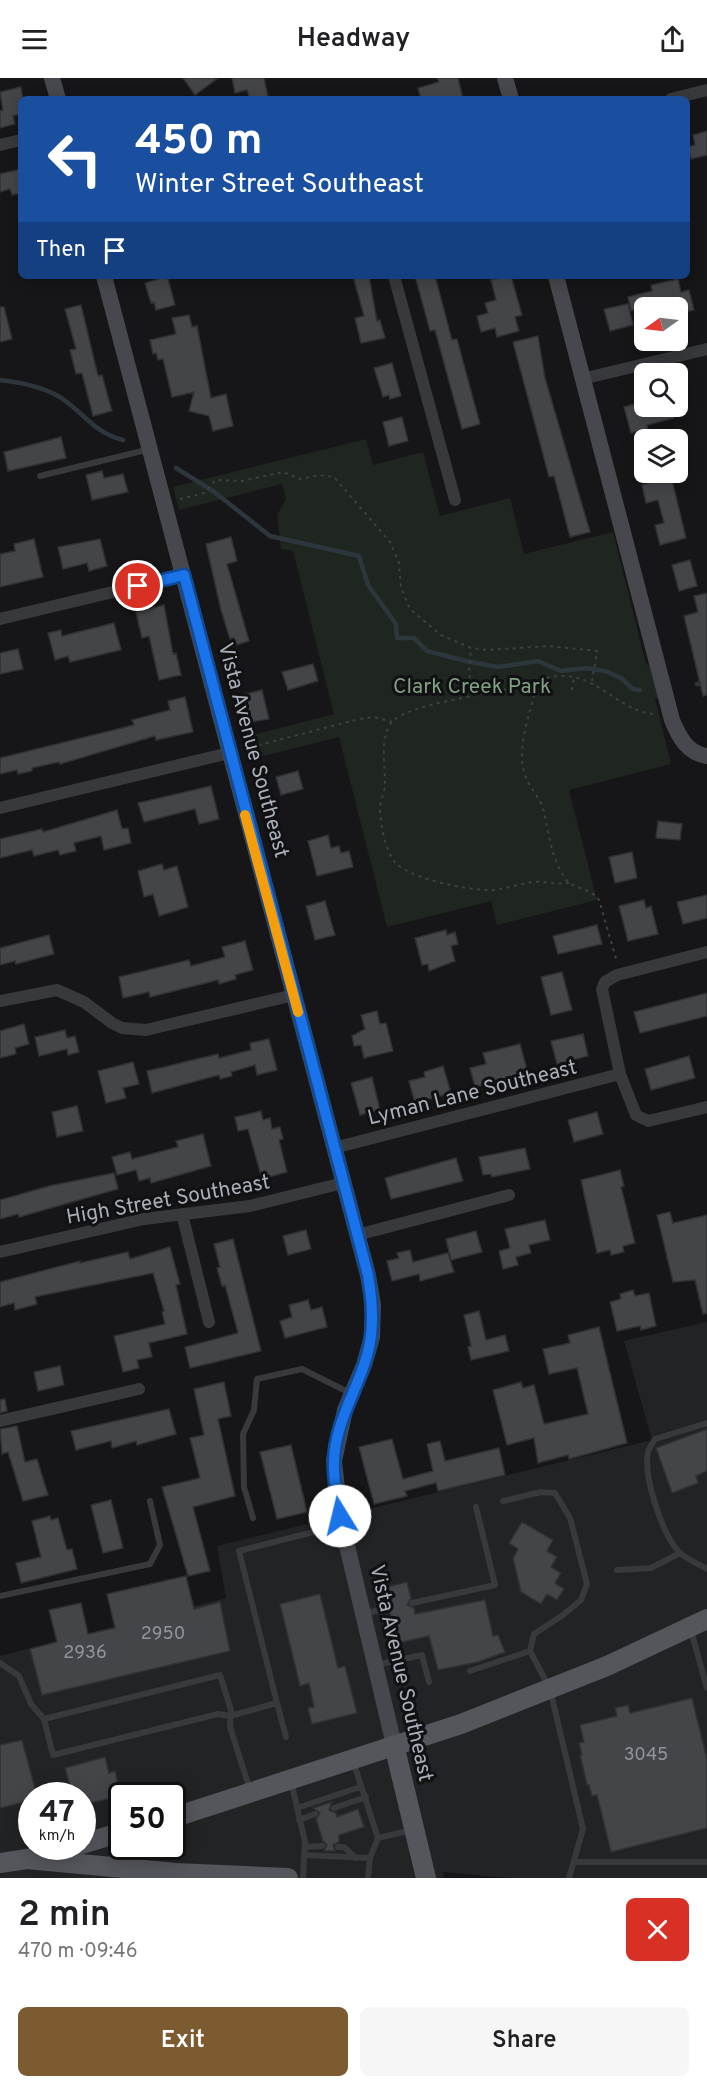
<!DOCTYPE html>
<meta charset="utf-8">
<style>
:root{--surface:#fff;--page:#f6f6f6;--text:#202124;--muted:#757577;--accent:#7b5b2f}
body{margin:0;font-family:Overpass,sans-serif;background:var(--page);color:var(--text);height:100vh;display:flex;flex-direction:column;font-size:22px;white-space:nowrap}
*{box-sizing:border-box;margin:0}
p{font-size:20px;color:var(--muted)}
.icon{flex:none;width:33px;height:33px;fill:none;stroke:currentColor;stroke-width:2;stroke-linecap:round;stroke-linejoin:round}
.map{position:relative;height:1800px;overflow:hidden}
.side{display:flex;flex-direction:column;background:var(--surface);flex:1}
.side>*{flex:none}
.top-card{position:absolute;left:18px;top:18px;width:672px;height:183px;border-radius:9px;box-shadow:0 3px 15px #0003;background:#1a4fa0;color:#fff;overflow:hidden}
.needle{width:39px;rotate:256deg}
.buttons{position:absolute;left:634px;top:219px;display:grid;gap:12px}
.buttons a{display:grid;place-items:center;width:54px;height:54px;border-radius:9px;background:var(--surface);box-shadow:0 3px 15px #0003;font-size:30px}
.speed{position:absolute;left:18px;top:1704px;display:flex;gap:12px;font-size:30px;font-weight:700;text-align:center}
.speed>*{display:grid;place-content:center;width:78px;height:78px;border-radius:50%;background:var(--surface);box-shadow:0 3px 15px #0003;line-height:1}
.speed small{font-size:15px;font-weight:400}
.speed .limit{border:3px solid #111;border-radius:9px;background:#fff;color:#111}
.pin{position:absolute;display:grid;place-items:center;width:51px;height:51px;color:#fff;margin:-26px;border:3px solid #fff;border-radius:50%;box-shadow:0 2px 6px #0007}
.me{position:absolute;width:66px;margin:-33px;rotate:351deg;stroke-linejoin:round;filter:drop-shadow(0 0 4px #0008)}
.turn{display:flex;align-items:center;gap:21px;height:126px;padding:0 18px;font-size:27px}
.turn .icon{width:78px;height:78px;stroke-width:2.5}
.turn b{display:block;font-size:42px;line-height:51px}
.then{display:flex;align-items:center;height:57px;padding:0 18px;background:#0003;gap:12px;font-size:22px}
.round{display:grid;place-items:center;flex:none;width:63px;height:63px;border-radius:9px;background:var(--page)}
.headline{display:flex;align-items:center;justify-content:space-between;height:102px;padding:0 18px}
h1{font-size:36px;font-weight:600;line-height:45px}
.action{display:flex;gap:12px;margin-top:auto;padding:12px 18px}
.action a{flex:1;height:69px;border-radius:9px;background:var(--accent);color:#fff;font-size:24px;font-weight:600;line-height:69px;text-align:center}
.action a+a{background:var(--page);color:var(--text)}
header{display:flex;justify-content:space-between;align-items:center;height:78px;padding:0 18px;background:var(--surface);font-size:27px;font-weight:600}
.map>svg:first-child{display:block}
</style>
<header><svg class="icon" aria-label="menu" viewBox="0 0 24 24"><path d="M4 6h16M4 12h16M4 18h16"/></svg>Headway<svg class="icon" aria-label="share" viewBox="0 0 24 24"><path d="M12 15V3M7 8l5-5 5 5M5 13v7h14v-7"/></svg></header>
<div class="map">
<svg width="707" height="1800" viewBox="0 0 707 1800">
<rect width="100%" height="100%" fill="#161618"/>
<path fill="#222325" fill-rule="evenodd" d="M707 1244V1800H508L443 1794 444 1800H0V1578L226 1520 217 1468 652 1362 624 1263ZM32 1718H82V1768H32ZM122 1718H172V1768H122Z"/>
<path fill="#1f261f" d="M366 361 373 387 423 374 440 438 510 420 524 476 613 454 646 586 652 588 659 620 655 621 671 686 569 712 597 822 497 847 491 823 387 849 339 659 247 682 242 660 334 636 293 473 281 471 277 437 286 421 282 406 179 432 173 409Z"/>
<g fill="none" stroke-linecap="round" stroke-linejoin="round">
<path stroke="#2d363c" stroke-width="4.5" d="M0 302C18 304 42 309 58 318 82 332 93 355 123 362
M176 390 213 413 270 458 359 478 368 507 396 546 397 560H414L427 573 466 583 498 589 538 583 561 593 586 590 605 593 621 600 633 611 640 612
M697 606 707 605"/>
</g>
<path fill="#434548" stroke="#303134" stroke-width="1.5" d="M183 0H218L195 17Z
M232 0H264L268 19 250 21 247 12 235 15Z
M437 0H458L463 21H421L418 10 439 4Z
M21 9 23 21H21V36L13 38 15 46 0 50V33L3 32 0 14Z
M707 53V77L691 81 688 69 695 67 693 57Z
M21 91V115L12 117 10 111 0 114V96Z
M353 198H369L377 243 380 242 385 260 361 265 355 240 364 238Z
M415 198H435L452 262 457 261 480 346 462 351 435 252 430 253Z
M511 198 522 237 515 239 519 253 497 259 495 250 481 254 477 238 488 235 485 225 496 222 491 202Z
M162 200 168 201 175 227 156 232 154 224 151 225 145 205Z
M678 201 681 214 689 212 694 232 678 236V230H666L664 225 631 233 628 219 652 213 651 207Z
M628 226 633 247 610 253 604 231Z
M81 227 98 298 102 297 112 333 93 338 82 295 76 296 70 272 76 271 65 231Z
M0 229H4L12 261 0 264Z
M189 237 192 249 197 248 211 320 226 316 233 348 213 353 209 338 189 333 194 314 172 319 163 281 158 282 156 275 153 276 150 262 176 256 172 240Z
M538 258 545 300 590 454 570 459 554 398 549 399 513 264Z
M392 285 401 318 390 321 389 317 383 319 374 290Z
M645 323V328H671L674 340 647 347 648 351 631 355 624 329Z
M402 339 408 363 389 368 383 344Z
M61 359 66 380 8 393 4 374Z
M102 393 104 400 123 396 128 414 92 422 86 397Z
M649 394H670L686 460 660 467 655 447 664 445 658 422 646 425 642 407 652 404Z
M231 459 237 483 227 486 249 563 236 567 234 560 230 561 221 532 206 466Z
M34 461 43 499 0 509V476L15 473 14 466Z
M100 461 107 488 89 493 87 485 63 491 58 469Z
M690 482 697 508 679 513 672 487Z
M707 515V617L703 618 684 538 698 534 694 518Z
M164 527 173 576 176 575 181 597 159 602 149 558 142 560 136 534Z
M114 545 121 572 70 584 68 578 55 582 48 555 61 552 62 558Z
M18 571 23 591 0 596V575Z
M313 586 318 603 288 612 282 594Z
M262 612 269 641 251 644 245 616Z
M185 619 193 654 156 662 155 658 60 686 59 684 32 690V693L18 696 17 692 0 696V680L134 647 132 642 170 632 168 623Z
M298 693 303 711 281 717 276 699Z
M211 708 219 741 199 746 195 731 144 744 138 725Z
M117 732 122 751 128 750 131 765 104 772 101 758 74 765 76 773 60 777 58 772 34 778 32 772 0 780V761L42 751 43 754Z
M658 743 682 746 680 762 656 760Z
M328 757 331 770 339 768 341 775 349 773 353 789 317 798 308 763Z
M632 774 637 800 615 805 609 779Z
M162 786 164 792 177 788 188 829 159 838 153 816 144 819 138 793Z
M707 817V840L683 846 677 824Z
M644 822 646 830 651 828 658 856 628 863 619 828Z
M325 823 335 857 315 862 306 828Z
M597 847 602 866 558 876 553 858Z
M446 852 447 857 455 854 458 866 451 868 455 883 429 893 428 886 422 887 415 860Z
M49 857 54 876 16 886 15 883 0 887V870Z
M245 863 253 892 235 897 236 901 219 906 218 902 150 919 149 914 123 920 119 899 189 882 191 888 225 879 222 869Z
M562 894 572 932 551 937 541 899Z
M707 915V938L640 955 634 934Z
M377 933 380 946 386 945 393 973 364 980 361 967 354 968 352 958 365 951 361 937Z
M24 946 29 966 15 970 16 976 0 980V953Z
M65 952 67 960 75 958 79 974 68 977 67 971 39 978 35 959Z
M583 956 588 978 557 986 551 963Z
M269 961 277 992 257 997 255 987 231 994 232 998 220 1001 219 997 152 1015 147 993 218 976 219 980 251 972 250 965Z
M520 966 528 995 475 1009 470 990 486 986 483 975Z
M689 978 695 1000 651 1012 645 991Z
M133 984 139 1006 123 1010 126 1020 106 1025 98 993Z
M443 988 451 1015 415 1025 409 1003 425 999 424 994Z
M372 999 380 1032 360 1037 351 1005Z
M77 1028 83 1053 57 1059 52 1034Z
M261 1033 263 1042 270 1040 272 1051 280 1049 283 1061 279 1062 287 1094 262 1101 248 1051 238 1053 235 1039Z
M597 1034 603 1056 574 1064 568 1042Z
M203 1056 211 1088 151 1105 150 1100 139 1103 136 1092 117 1097 112 1079 130 1074 132 1081 178 1069 176 1063Z
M525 1070 530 1091 492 1099 491 1096 483 1097 479 1079Z
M456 1080 463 1103 391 1121 385 1100Z
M620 1092 624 1108 621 1109 635 1165 623 1168 624 1174 611 1177 610 1172 597 1175 581 1102Z
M114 1095 118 1111 19 1139 18 1136 0 1141V1122L49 1108Z
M670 1134 673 1145 707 1137V1235L703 1236 695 1202 673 1204 657 1137Z
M545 1142 550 1162 529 1167 531 1175 516 1179 518 1187 503 1191 499 1173 510 1170 505 1151Z
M306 1152 311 1171 288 1177 283 1158Z
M476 1153 482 1174 451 1182 446 1161Z
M233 1161 261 1273 190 1290 185 1269 238 1255 225 1207 222 1208 217 1190 220 1189 214 1166Z
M170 1169 180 1206 176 1207 187 1256 149 1265 152 1279 137 1282 139 1290 123 1294 114 1258 165 1246 162 1234 164 1233 153 1195 39 1218 35 1219 37 1226 15 1232 14 1225 0 1229V1204L80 1183V1185L128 1174 130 1181Z
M410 1172 413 1184 448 1175 454 1194 420 1203 419 1196 392 1203 387 1183 399 1180 397 1175Z
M633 1212 635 1218 649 1215 656 1248 641 1252 640 1248 617 1253 610 1224 621 1221 620 1216Z
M308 1222 311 1232 322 1229 327 1249 285 1260 280 1243 292 1239 289 1227Z
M479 1233 486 1262 505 1257 509 1273 471 1282 468 1269 471 1268 464 1237Z
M599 1249 627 1365 569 1381 568 1377 538 1385 534 1360 507 1367 493 1312 521 1304 523 1310 534 1307 544 1346 588 1336 577 1290 549 1296 543 1271 570 1265 568 1257Z
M60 1288 64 1307 38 1313 34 1294Z
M224 1304 231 1338 218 1341 235 1418 193 1429 210 1493 188 1498 162 1409 200 1400 190 1360 204 1357 194 1311Z
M5 1321 7 1333 0 1335V1322Z
M169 1331 176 1356 137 1367 136 1363 112 1370 111 1363 76 1372 71 1353Z
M17 1348 25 1384 37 1381 48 1417 23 1423 8 1374 2 1376 0 1351Z
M707 1351V1393L696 1398 698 1405 672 1415 656 1370Z
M392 1361 403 1401 433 1393 427 1366 440 1363 445 1383 499 1370 505 1397 438 1413 436 1405 405 1413 407 1418 374 1426 359 1369Z
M291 1367 307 1434 277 1441 260 1374Z
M111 1422 123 1470 103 1475 91 1427Z
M50 1438 51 1442 58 1440 67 1472 72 1471 77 1491 21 1505 16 1485 41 1479 32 1443Z
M522 1444 553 1462 547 1473 557 1479 551 1489 561 1495 555 1505 564 1511 557 1522 547 1516 541 1526 521 1514 513 1480 518 1471 509 1465Z
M186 1498 194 1531 220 1524 230 1573 42 1617 30 1571 57 1564 49 1532 81 1525 88 1556 115 1550 107 1516Z
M407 1504 411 1520 407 1527 414 1530 415 1536 485 1522 493 1558 498 1557 505 1574 478 1584 438 1592 429 1558 394 1566 388 1541 391 1540 390 1535 393 1529 387 1525 383 1510Z
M320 1516 338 1590 345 1588 357 1635 312 1646 308 1630 314 1629 309 1605 300 1608 280 1526Z
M692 1620 707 1681V1750L611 1774 597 1717 592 1718 589 1707H587L580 1677H582L579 1665 584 1664 580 1647 617 1638 615 1630 628 1627 630 1635Z
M22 1662 37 1718H32V1722L0 1730V1667Z
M105 1679 109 1695 115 1693 121 1718 82 1727V1718H73L65 1690Z
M332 1724 329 1732 336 1735 337 1739 358 1731 364 1749 339 1757V1764L333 1767 335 1773H324L327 1767 323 1763 316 1741 320 1735 313 1730Z"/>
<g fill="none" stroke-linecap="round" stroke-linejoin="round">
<path stroke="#3e4044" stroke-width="2" stroke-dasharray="3 4.5" stroke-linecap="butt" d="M180 421 204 415 216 402 242 403 283 394 300 401 319 397 334 399 390 464 399 485 401 510 410 531 441 557 471 570 487 572 549 568 597 573 592 603
M535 602 536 610C530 635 516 671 525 697 529 710 541 720 544 734 549 756 551 780 565 800 573 812 590 809 599 822L617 884
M536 610 548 612
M572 612 574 598
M471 615 469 593 471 570
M244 671 359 641 374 639 392 644
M569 805C557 807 545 803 533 804 518 806 504 812 488 812 467 812 406 800 394 783 385 771 380 745 380 730 380 723 384 716 385 708 386 689 378 656 394 642 413 626 482 617 507 611 525 607 542 599 560 598 598 596 620 635 656 636"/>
<path stroke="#38393d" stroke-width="6" d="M40 398 150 371
M707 1345 655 1361C653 1365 649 1370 648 1374 643 1398 662 1456 679 1474 686 1481 698 1486 707 1491
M503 1423 541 1414 555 1415 570 1440 587 1506 581 1522 563 1537 534 1556 530 1573 550 1611 583 1751 569 1800
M253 1440 244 1409 243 1356 254 1332 257 1301 302 1291 352 1316
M617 1492 651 1490 680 1475
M0 1518 150 1486 160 1467 150 1423
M412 1525 495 1507 476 1429
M366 1535 388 1530
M691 1553 707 1610
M0 1585 19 1598 31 1626 44 1641 53 1677 218 1636 230 1638 277 1625 239 1473 341 1447
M376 1587 422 1577 429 1604
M470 1593 530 1573
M277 1625 286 1659
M44 1641 220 1597 231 1632 230 1649 250 1712
M353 1683 378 1760 370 1780 368 1800
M291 1703 305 1764 303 1800
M297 1730 360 1709
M334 1730 366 1719
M299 1742 315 1736
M378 1760 412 1752
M305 1769 322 1768
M338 1769H344L356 1780
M304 1777 370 1780
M574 1784H707"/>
<path stroke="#38393d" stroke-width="12" d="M671 21 707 12
M0 67 21 62
M394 198 455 422
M582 301 707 271
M0 541 184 497
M0 730 229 675
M707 874 617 897 605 904 602 911 620 996 636 1037 648 1043 707 1029
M0 923 57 912 84 924 112 945 122 950 146 952 294 917
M334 1070 620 996
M182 1136 209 1244
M357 1157 509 1117
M0 1174 144 1141 250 1128 343 1105
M0 1343 139 1311"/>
<path stroke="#46484d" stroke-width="16" d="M52 0 58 21
M505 0 511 21
M104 198 368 1197 373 1227 372 1259 364 1287 345 1332 334 1383 340 1438 394 1667
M556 198 672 642C679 659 687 675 707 678"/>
<path stroke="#54565c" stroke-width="20" d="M394 1667 426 1800
M172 1740 461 1646 607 1588 707 1541
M82 1766 122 1754
M27 1781 176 1795 288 1800
M0 1785 27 1781 73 1768"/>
</g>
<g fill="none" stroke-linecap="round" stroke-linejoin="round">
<g stroke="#114b97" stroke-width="15">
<path id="route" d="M138 508 184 497 368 1197C373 1228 375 1257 364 1287 353 1319 335 1348 334 1383 333 1401 337 1420 340 1438"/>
</g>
<use href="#route" stroke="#1a73e8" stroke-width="10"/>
<path stroke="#f59e0b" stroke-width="10" d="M245 737 298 934"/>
</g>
<g text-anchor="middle" stroke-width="6" stroke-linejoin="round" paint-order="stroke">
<g font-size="18" fill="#90949c">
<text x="163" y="1561">2950</text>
<text x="85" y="1580">2936</text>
<text x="646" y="1682">3045</text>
</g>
<g font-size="21" fill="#81a281" stroke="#111113">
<text x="472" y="615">Clark Creek Park</text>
</g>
<g font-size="21" fill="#a9afb8" stroke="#111113">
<text transform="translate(254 672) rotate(75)" y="7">Vista Avenue Southeast</text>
<text transform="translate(472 1014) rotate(-14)" y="7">Lyman Lane Southeast</text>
<text transform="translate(168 1121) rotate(-10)" y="7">High Street Southeast</text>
<text transform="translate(402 1595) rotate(77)" y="7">Vista Avenue Southeast</text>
</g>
</g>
</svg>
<div class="buttons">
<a><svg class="needle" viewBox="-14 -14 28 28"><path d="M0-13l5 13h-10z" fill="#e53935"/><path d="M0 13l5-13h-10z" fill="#757577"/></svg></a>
<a><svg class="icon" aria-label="search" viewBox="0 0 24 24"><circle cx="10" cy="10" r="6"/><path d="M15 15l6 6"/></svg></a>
<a><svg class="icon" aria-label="layers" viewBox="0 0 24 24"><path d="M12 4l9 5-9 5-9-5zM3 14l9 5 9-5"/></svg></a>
</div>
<div class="speed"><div>47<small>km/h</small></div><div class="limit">50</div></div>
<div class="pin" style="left:138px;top:508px;background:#d93025"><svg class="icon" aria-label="arrive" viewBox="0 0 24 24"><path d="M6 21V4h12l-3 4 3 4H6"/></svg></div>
<svg class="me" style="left:340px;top:1438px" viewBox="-20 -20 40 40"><circle r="19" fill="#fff"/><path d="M0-13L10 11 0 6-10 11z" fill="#1a73e8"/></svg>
<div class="top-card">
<div class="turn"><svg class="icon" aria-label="left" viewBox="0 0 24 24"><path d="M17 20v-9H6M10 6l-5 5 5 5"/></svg><div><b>450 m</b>Winter Street Southeast</div></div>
<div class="then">Then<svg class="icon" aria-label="arrive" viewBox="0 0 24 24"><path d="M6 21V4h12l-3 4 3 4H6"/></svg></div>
</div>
</div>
<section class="side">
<div class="headline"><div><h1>2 min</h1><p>470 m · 09:46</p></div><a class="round" style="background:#d93025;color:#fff"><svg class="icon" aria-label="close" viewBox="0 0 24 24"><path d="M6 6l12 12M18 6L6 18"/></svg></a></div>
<div class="action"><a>Exit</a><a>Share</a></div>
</section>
